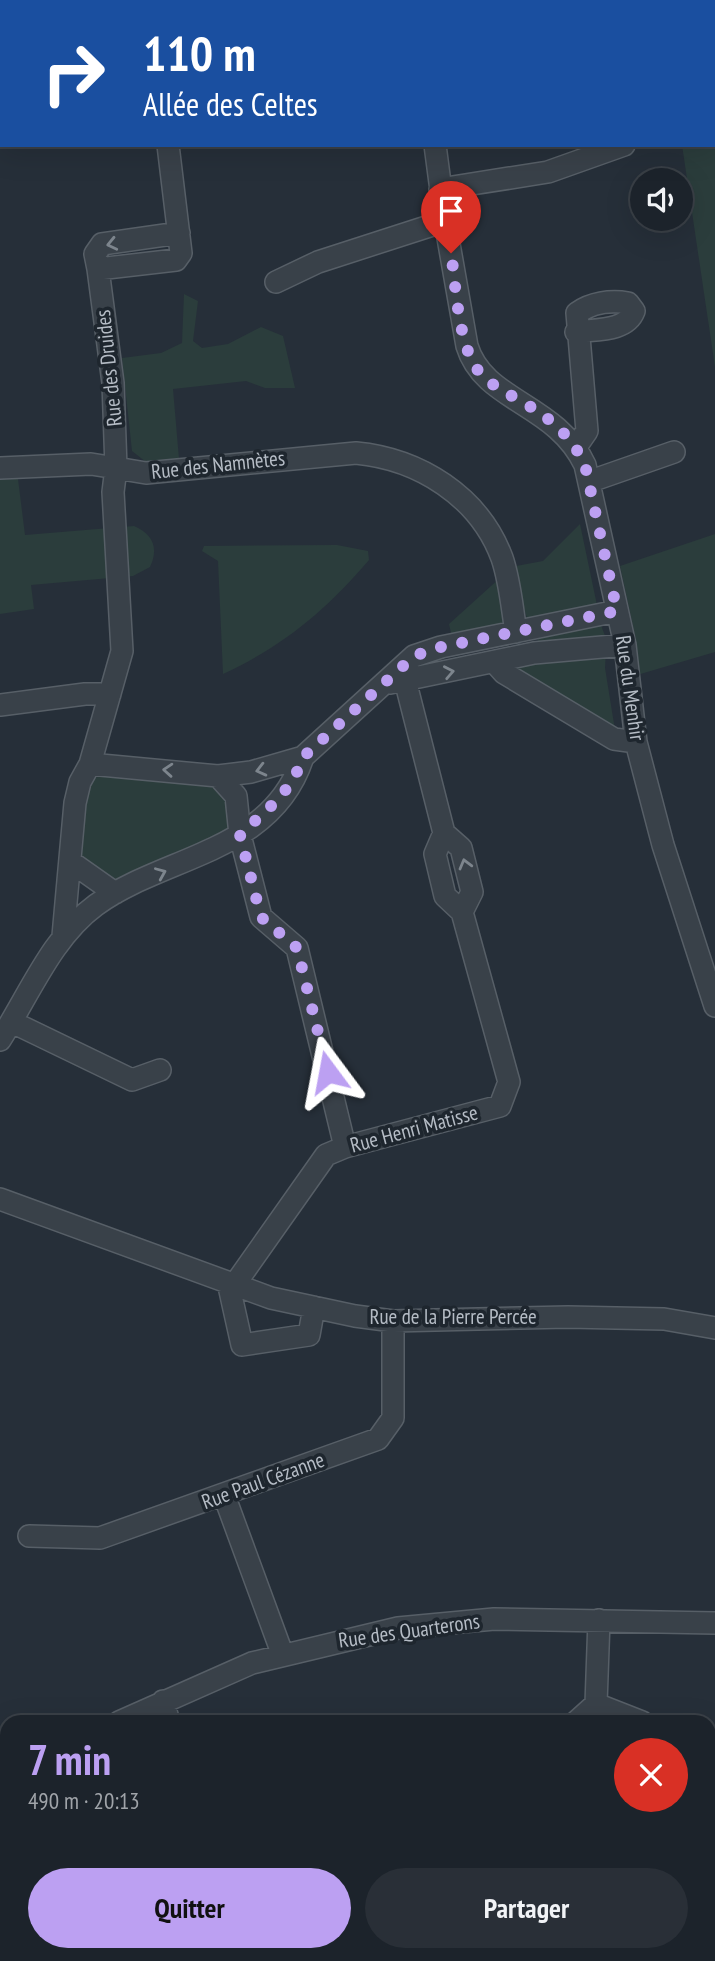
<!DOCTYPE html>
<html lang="fr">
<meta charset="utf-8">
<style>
:root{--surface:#1c232b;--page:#292f37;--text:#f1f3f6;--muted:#a0a4a9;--line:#3a4047;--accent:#bca0f2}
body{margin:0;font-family:"PT Sans Narrow",sans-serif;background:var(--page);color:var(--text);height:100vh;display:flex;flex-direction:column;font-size:26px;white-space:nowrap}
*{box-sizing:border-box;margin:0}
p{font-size:23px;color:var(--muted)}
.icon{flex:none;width:38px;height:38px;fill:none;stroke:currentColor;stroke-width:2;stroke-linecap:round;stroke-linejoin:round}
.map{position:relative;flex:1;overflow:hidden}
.panel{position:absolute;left:0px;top:1715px;width:716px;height:247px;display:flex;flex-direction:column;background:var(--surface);border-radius:21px 21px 0 0;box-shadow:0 7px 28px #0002,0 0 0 2px var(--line)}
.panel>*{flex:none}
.guide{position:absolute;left:0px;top:0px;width:716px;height:147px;box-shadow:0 7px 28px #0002,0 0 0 2px var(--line);background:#1a4fa0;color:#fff;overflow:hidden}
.buttons{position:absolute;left:630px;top:168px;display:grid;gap:14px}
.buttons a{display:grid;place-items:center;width:63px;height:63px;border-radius:50%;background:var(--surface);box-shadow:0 7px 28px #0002,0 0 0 2px var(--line);font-size:35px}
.pin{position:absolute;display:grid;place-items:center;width:60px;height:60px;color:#fff;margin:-72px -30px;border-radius:50% 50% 50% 0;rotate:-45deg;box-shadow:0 0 7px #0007}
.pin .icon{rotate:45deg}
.me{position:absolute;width:77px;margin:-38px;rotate:347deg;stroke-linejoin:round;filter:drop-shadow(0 0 5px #0008)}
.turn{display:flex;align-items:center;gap:24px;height:147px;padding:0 28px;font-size:32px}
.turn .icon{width:91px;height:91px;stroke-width:2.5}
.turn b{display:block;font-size:49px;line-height:60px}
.round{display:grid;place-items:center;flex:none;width:74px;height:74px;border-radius:37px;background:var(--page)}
.overview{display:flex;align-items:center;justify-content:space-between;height:119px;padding:0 28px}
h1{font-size:42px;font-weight:700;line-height:52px;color:var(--accent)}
.button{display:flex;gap:14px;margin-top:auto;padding:14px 28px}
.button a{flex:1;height:80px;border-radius:42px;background:var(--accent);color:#111;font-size:28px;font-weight:700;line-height:80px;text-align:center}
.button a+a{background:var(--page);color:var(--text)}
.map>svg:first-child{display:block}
</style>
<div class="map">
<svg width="715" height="1961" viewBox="0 0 715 1961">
<rect width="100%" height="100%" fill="#262f39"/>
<path fill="#2b3d3c" d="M715 117V367L682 145H714Z
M184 294 198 301 193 341 202 348 228 344 261 327 283 336 295 388H265L246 381 173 389 179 459 146 462 132 451 122 358 161 353 182 343Z
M0 461 16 463 25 535 134 526C153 534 159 548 150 567L133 576 31 585 34 609 0 614Z
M580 524 598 610 527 618 513 574 518 572 516 566 543 561Z
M715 534V652L637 675 636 640 620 566Z
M337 545 368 551 369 560C325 611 285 645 223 674L218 561 202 551 204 546Z
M501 577 506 618 502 624 452 637 449 624Z
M599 620 607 641 539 643 537 637Z
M606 651 605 668 615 730 510 668Z
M106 773 225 788 230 830 117 883 77 857 89 781Z"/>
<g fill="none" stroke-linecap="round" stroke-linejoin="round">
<g stroke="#575f67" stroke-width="24">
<path id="minor" d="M149 0 150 2
M425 0V2
M643 0V2
M15 2 17 0
M440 2 472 0
M0 15 2 13
M168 145 181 253 176 260 98 269 95 254 102 244 179 233
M435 145 445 221
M440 189 548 172 624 145
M276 282 318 262 445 221 467 346C484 402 556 403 585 465L625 645 636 742 663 845 715 1006
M576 332C595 329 626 332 634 311L628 303C610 300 591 303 577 313L587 431 576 447
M0 468 91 464 116 468 113 383 98 269
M591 481 674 452
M495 663 504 673 614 739 636 742
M405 680 444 833 461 848 472 892 462 912 445 896 435 854 444 833
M390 683 534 653 625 645
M0 705 85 694H110
M90 764 122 651 113 492 116 468 146 473 356 453C419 459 479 496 502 558 510 581 512 608 516 632
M218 776 251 772 303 757
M71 862 115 893
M63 936 75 803 80 782 90 764 218 776 236 796 240 835 261 917 297 948 345 1147
M12 1022 132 1080 160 1070
M0 1040C29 995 52 937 96 905 165 855 272 853 303 757L414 656 441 647 617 611
M0 1199 271 1298 355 1316 393 1321 568 1317 664 1319 715 1328
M228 1282 242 1345 309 1335 314 1307
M235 1284 326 1155 345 1147 500 1106 509 1082 462 912
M224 1495 282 1653
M29 1536 100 1538 378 1439 393 1418V1321
M163 1701 169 1722
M596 1704 599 1620
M596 1704 642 1722
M119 1722 252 1663 398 1628 494 1619 715 1623
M576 1722 596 1704
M0 1745 7 1746
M239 1955 241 1961
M53 1961 54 1955"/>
</g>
<use href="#minor" stroke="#394149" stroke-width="21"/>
</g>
<defs><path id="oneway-chevron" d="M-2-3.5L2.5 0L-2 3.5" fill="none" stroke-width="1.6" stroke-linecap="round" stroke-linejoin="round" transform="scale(1.75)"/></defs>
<g stroke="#7d858d">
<use href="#oneway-chevron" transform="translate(112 244) rotate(167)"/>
<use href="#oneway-chevron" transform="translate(449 672) rotate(-11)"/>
<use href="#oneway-chevron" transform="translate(168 770) rotate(-176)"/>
<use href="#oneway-chevron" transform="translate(261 770) rotate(166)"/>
<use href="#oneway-chevron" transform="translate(465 864) rotate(-105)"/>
<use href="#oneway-chevron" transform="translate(161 873) rotate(-23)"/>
</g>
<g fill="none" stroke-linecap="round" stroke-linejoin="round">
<path stroke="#bca0f2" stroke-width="12" stroke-dasharray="0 21.6" d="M328 1072 297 948 261 917 240 835C266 809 291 794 303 757L414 656 441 647 617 611 585 465C571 435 549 417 521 401 505 392 488 384 477 369 458 342 456 286 451 253"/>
</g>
<g text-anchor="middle" stroke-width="7" stroke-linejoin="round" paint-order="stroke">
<g font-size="21" fill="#b5bcc5" stroke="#1e262e">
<text transform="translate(109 368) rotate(-96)" y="7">Rue des Druides</text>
<text transform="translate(218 465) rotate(-6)" y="7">Rue des Namnètes</text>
<text transform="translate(630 688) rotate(82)" y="7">Rue du Menhir</text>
<text transform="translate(414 1129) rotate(-15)" y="7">Rue Henri Matisse</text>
<text x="453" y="1324">Rue de la Pierre Percée</text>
<text transform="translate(263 1481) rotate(-20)" y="7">Rue Paul Cézanne</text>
<text transform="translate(409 1631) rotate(-8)" y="7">Rue des Quarterons</text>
</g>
</g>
</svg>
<div class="buttons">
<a><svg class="icon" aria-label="sound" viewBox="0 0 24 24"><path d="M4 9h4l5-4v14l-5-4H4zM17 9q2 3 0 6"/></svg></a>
</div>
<div class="pin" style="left:451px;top:253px;background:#d93025"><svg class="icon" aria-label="arrive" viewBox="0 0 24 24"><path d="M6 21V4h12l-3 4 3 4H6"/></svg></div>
<svg class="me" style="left:328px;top:1072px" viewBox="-20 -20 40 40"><path d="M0-17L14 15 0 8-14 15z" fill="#bca0f2" stroke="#fff" stroke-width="4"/></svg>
<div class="guide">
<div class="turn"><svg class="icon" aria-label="right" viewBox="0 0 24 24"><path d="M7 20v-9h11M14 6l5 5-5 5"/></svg><div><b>110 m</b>Allée des Celtes</div></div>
</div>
<section class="panel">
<div class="overview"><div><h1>7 min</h1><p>490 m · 20:13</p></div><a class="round" style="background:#d93025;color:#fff"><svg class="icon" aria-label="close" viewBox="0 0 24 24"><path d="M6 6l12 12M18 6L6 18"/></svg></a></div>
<div class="button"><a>Quitter</a><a>Partager</a></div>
</section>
</div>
